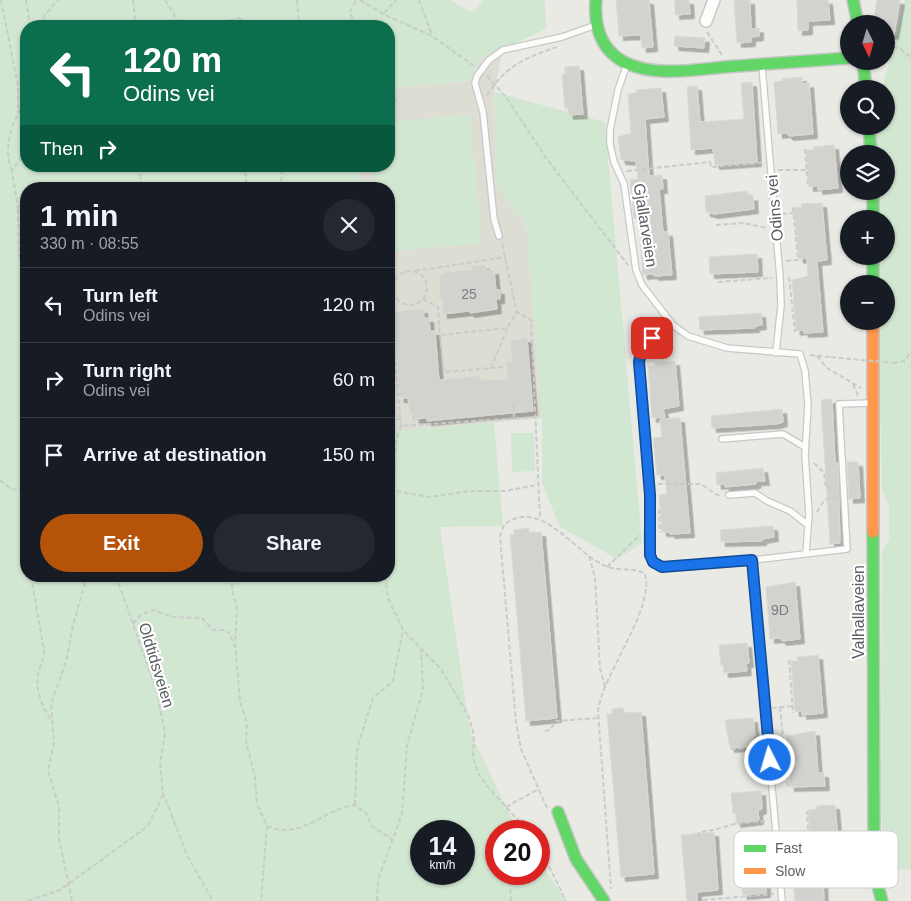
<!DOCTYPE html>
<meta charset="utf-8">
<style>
:root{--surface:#171b24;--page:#242831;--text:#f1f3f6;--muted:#9ea1a6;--line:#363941;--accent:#b45309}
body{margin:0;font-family:Arial,sans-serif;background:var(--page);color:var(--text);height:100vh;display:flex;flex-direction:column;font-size:19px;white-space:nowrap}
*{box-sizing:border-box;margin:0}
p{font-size:16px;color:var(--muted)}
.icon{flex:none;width:28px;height:28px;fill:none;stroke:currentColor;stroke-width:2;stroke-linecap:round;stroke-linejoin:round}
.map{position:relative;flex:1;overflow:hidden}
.panel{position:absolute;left:20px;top:182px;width:375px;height:400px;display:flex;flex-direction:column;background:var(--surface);border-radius:20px;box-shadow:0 1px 4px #0004}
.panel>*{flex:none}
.top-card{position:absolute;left:20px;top:20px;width:375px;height:152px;border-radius:20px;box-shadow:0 1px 4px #0004;background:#0b6e4f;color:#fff;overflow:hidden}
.needle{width:32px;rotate:175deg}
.buttons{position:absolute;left:840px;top:15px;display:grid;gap:10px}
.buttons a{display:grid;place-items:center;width:55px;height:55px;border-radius:50%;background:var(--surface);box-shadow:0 1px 4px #0004;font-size:25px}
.speed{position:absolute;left:410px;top:820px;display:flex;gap:10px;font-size:25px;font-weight:700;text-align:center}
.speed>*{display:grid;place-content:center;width:65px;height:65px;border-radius:50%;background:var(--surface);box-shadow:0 1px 4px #0004;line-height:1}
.speed small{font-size:12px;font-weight:400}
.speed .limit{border:8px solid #d22;background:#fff;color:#111}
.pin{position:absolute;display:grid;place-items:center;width:42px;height:42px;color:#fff;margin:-21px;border-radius:10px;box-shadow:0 2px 8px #0006}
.me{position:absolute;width:55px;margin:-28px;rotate:355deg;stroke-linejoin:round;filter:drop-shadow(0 0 4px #0008)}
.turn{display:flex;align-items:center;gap:18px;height:105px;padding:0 20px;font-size:22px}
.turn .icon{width:65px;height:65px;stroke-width:2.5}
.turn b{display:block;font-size:35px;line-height:42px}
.then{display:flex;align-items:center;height:48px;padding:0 20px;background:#0003;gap:10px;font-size:19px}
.round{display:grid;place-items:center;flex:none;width:52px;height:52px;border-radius:26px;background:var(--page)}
.head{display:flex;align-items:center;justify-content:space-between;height:85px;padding:0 20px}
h1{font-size:30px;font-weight:700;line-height:38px}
.button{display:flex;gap:10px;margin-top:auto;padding:10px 20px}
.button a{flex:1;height:58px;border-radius:30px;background:var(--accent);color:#fff;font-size:20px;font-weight:700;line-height:58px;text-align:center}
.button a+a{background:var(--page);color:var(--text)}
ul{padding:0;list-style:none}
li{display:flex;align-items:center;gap:15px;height:75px;padding:0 20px;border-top:1px solid var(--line)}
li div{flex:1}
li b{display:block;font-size:19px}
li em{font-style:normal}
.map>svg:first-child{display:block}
</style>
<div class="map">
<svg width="911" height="901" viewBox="0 0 911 901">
<defs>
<filter id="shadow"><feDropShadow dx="4.5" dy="4.5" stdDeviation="0" flood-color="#0004"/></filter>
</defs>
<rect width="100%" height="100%" fill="#eaeae5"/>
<path fill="#deddd4" d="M503 49 494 92 496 186 526 222 542 418 389 432V189H361L359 166H389V88L472 81 479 60Z"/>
<path fill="#d2e7d1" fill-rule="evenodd" d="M0 0H451L471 12 484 0H545L546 29 479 60 472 81 389 88V26H26V166H359L361 189H26V576H389V432L494 422 503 526 440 527 470 732 518 831H496V874H539V861L567 901H0ZM421 831H464V874H421Z
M905 0H911V870L883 869 881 804 882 552 889 539V506L882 489 878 321H886V284H878V256H886V219H879V191H886V154H877L876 126H886V89H882Z
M494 92 605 122 642 543 617 559 559 526 542 482V418L526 223 496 186Z
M470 114 482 243 389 252V189H375L373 166H389V122Z
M511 433H534L535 471 512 472Z"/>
<path fill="#d2d2cf" stroke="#dad9d4" filter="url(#shadow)" d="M616 0H649L653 47 642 48 641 35 619 36Z
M675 0H689L690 14 675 15Z
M734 0H750L751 29 759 28V36L751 37V42L737 43Z
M797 0H828L830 20 808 21V30L798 31Z
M877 0H900L894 35 886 34V24H876L877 18H874Z
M675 36 705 38 704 48 674 46Z
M579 66 583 114 569 115 568 108H565L562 75 565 74V67Z
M802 77V84L809 83 813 134 789 136 786 133 778 134 774 82 782 81V79Z
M752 82 757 162 715 165 713 148 691 150 687 87 697 86 700 122 744 119 741 83Z
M661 88 664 117 645 119 649 176 662 175 663 189H659L663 232H668L672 275 655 276 652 274 643 275 640 237 647 236 646 219 634 218 630 180 638 179 636 161 621 160 618 137 631 133 628 94 636 93 637 90Z
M834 145 838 188 818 190V186L809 187 806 150H814V147Z
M747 191 749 197 753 196 754 209 714 214 706 212 705 196Z
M822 203 827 260 817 261 823 332 804 333 803 330 796 331 792 280 808 276 807 258 799 259 794 208 802 207 801 204Z
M757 254 758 272 710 274 709 257Z
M485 265 486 271 494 270 496 290H500V299H496L497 309 470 313V311L443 314 442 298H440V275L444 274V272L473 270 472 266Z
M423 309 424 318H429L430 331H435L439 380 479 376 480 381 508 379 506 363 512 362 510 340 527 338 533 411 427 421V418L415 419 414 414 410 415 408 398H400L393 315V312Z
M761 313 762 325 755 326V328L700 330 699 317Z
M675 361 679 406 663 409 665 417 652 418 648 366H656L655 363Z
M832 399 835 463H838L840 543 830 544 821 400Z
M782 409 783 422 776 424 712 428 711 416Z
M680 418 690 533 670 534V532H662L659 495 667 494 665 477V475H657L653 438 662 437 660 419Z
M847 462H858L860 498 849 499Z
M763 468 765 481H757L756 484 725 487 724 484 717 485 716 473Z
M773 526 774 537 762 539V541L721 542 720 530Z
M529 528V533L541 532 557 718 526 721 510 535H514V530Z
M795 582 800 639 782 641 780 638 770 639 766 587Z
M747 643 749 663H746L747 671 724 673 723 665H721L719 645Z
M818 655 823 713 802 715V711L795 712 791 661H798L797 657H800Z
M623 708 624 713 641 712 654 874 621 877 607 714H612V709Z
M753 718 755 736 752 738 753 746 730 748 725 720Z
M815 731 818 773H824L825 786 790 787 786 736Z
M761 791 762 809 758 811 759 820 736 823V813H733L731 793Z
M835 805 840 862 812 861 808 810 816 809 817 806Z
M714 832 718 890 697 892V901H687L681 835Z
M766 864V893L743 895 742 886 739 884 737 866Z
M823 879 824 901H795L794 884Z"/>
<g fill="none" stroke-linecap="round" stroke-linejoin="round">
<g stroke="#c7c8c7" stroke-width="8">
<path id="lane" d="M627 64 618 90 610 130V144L614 162 624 184 636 270 642 285 673 325 688 336 727 348 800 354 805 371 808 405 805 455 809 514 806 553
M762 66 780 278 781 305 776 353
M499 236 494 219 483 112 475 83 477 76 489 60 503 50 562 37 596 25
M673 325C657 334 641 343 639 362 641 408 649 454 650 500 650 519 640 554 658 566L762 559 847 549 839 404 872 403
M722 439 783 434 805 447
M729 495 755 493 767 501 790 511 808 525
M752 560 782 901"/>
</g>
<g stroke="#c7c8c7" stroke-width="14">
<path id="street" d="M706 21 714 0"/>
</g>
<g stroke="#c6c7c5" stroke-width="14">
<path id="fast" d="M596 0C594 25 600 49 624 62 657 79 702 68 738 66 775 63 812 61 849 58
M853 0 858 24
M863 61 866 89
M869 126 871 154
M873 191V219
M873 256V284
M873 532 874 851 876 879 882 901
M558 812 576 859 604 901"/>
</g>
<g stroke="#c6c7c5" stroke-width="14">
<path id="slow" d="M873 321V532"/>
</g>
<path stroke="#c8ccca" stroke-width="2" stroke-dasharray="5 2.5" stroke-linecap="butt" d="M1 0 18 86V112
M26 0 30 26
M133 0 136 26
M165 0 181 26
M297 0 299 26
M360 0 383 14 432 36 474 66
M419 0 432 35
M384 13 396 0
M40 26 45 15 58 0
M208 26 239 18 248 24 260 26
M355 26 350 12 356 0
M707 32 722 55
M886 44 901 49 910 57
M487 76 506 97 546 158 628 265
M389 82 396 101
M487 95C506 66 524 58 557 47
M805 149 808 186
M26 150 12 171 18 209 26 216
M140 166 141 189
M240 166 247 177 245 186 242 189
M778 170H806
M12 171C2 146 12 122 26 100
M627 171 710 162 711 167 762 163
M280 189 283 166
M18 209 19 255 26 278
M782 214 794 213
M716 225 744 223 767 228
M502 244 517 312 531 320 540 519
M786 261 798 260 793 207
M393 288a17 17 0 1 1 34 0a17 17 0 1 1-34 0Z
M415 271 506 257
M789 277 795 332
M718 282 772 278
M395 297 390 300 401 426 536 417
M423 299 438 307 440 335
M810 355 831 357
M817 356 827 368 861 388
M893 363 904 361 911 352
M503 367 444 372 440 335 507 328 517 312
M491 368 507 329
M853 384 858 396
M513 405 514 418
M389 421 401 419
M814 463 824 473 826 488 836 487
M0 480 11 489 26 491
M658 484H701L717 495H722
M389 490 430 497 469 491H505L537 485
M394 490 396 441 401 426
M659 509 660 533
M817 512 824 500 837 497
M589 556 595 577 600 668 605 687
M607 567 640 535
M31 576 44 651C44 661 39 666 38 675 35 691 43 709 52 721
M116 576 157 692 165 734 160 764 163 793 188 857 213 901
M232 576V589L237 609 235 643 240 701 247 723 246 741 255 777 257 804 267 826 261 901
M385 576 388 598 403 630 441 669 468 715 474 735 473 758 478 773 487 786 528 831
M133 624 141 615 153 610 172 617 202 618 213 630H224L229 633 235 647
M789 660 793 713
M780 707 788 788
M772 708 792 706
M545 731 550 730 556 721 598 718
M731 749 761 747
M778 771 787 767
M355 805 357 749 373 698 393 681 403 630
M506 807 537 790
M547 808 521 749 516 723 500 536 504 525C541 495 576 556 608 567 620 571 634 567 645 574 655 608 604 672 598 710L611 889
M267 826C301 841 323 809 355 805L366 813 372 826 393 840
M698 837 699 832 714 830 734 824 767 821
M539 846 566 901
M787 874 801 871 810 863 807 811
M703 900 774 894
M28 901 60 890 148 826 163 795
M72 901 59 838V806L48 771 54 743 51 704 67 659 72 629 87 576
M377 901 378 880 402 814 407 746 423 689 421 650
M511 901 510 882 516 874"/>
<use href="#lane" stroke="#fcfcfb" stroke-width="5.5"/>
<use href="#street" stroke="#fcfcfb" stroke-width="11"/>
<use href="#fast" stroke="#63d668" stroke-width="11"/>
<use href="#slow" stroke="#ff974d" stroke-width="11"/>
<path stroke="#c8ccca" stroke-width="2" stroke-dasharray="5 2.5" stroke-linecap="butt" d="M831 357 893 363"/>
</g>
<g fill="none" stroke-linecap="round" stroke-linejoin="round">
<g stroke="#114b97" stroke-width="12">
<path id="route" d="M652 338 641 353 639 362 650 495V555L653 562 662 567 752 560 770 760"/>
</g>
<use href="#route" stroke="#1a73e8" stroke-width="9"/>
</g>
<g text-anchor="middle" stroke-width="4.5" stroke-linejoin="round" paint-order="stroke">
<g font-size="14" fill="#7a7c7f">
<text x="469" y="299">25</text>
<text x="780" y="615">9D</text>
</g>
<g font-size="16" fill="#5b5e63" stroke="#fff">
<text transform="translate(774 208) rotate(-95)" y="6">Odins vei</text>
<text transform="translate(646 225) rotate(81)" y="6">Gjallarveien</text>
<text transform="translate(858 612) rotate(-90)" y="6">Valhallaveien</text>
<text transform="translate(157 665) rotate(73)" y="6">Oldtidsveien</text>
</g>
</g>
<rect x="734" y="831" width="164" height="57" rx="8" fill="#fff" stroke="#cecfd0" stroke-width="1"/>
<rect x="744" y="845" width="22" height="7" fill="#63d668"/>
<rect x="744" y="868" width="22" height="6" fill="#ff974d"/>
<g font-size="14" fill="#5b5e63">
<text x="775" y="853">Fast</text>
<text x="775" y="876">Slow</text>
</g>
</svg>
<div class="buttons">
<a><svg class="needle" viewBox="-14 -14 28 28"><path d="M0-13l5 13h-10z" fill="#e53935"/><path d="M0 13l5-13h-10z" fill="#9ea1a6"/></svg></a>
<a><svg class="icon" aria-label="search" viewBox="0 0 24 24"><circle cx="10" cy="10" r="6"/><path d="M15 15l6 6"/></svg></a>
<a><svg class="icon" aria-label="layers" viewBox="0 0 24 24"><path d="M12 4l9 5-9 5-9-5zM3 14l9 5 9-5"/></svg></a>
<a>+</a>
<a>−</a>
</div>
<div class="speed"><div>14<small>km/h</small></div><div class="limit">20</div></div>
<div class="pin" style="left:652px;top:338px;background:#d93025"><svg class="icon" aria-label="arrive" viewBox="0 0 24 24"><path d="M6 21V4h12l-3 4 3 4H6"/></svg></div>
<svg class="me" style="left:770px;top:760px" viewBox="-20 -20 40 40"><circle r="17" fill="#1a73e8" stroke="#fff" stroke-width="3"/><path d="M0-11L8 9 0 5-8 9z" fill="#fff"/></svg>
<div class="top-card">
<div class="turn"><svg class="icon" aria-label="left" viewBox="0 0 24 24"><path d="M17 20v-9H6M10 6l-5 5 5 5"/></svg><div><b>120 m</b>Odins vei</div></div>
<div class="then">Then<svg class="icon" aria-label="right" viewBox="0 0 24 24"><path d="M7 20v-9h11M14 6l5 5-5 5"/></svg></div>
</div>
<section class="panel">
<div class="head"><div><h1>1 min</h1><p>330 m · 08:55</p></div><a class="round"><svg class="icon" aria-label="close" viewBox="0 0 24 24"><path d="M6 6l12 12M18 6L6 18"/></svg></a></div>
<ul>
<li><svg class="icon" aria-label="left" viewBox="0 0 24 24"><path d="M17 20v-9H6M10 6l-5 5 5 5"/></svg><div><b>Turn left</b><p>Odins vei</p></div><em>120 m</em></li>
<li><svg class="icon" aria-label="right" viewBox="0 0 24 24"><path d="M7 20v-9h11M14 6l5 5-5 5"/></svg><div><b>Turn right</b><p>Odins vei</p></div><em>60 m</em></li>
<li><svg class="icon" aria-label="arrive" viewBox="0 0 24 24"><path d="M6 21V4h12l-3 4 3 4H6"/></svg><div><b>Arrive at destination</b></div><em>150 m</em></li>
</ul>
<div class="button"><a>Exit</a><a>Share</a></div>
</section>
</div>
